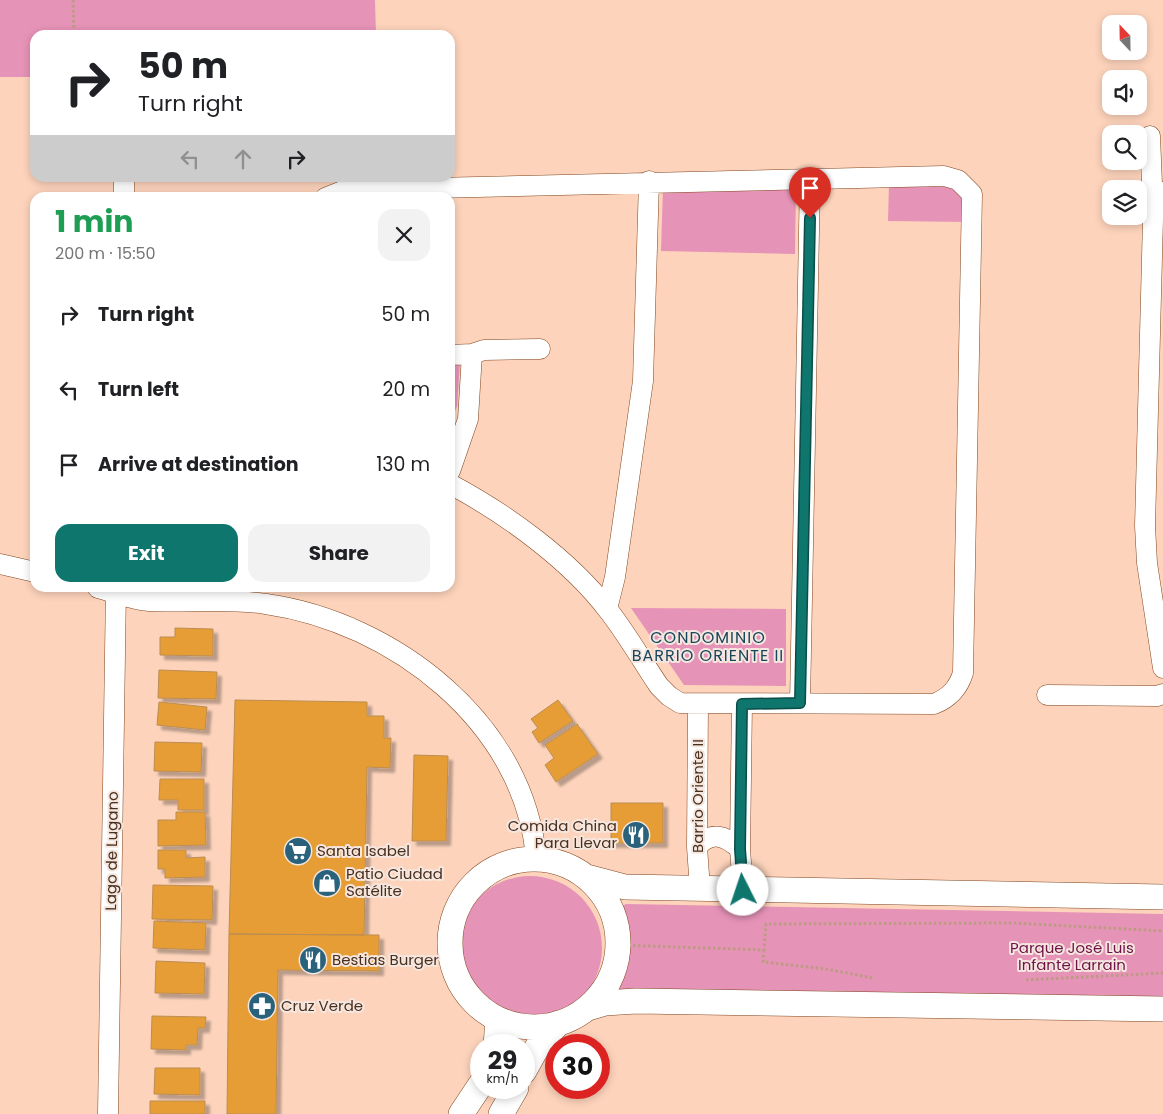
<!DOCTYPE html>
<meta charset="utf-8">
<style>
:root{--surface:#fff;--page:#f2f2f2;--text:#202124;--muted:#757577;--accent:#0f766e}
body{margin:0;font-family:Poppins,sans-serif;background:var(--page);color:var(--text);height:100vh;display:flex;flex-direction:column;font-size:19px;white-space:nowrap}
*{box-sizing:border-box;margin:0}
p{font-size:16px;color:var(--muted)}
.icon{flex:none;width:28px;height:28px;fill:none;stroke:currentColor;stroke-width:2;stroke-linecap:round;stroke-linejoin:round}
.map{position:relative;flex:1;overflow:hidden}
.side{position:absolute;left:30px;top:192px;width:425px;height:400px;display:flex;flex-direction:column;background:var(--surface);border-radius:15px;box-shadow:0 2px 8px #0003}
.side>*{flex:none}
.banner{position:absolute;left:30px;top:30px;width:425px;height:152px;border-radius:15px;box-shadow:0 2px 8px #0003;background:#fff;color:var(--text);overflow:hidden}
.needle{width:32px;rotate:338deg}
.fabs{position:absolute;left:1102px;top:15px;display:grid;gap:10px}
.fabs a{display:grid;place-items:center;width:45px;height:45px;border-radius:10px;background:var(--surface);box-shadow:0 2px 8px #0003;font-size:25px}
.speed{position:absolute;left:470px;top:1034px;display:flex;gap:10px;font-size:25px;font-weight:700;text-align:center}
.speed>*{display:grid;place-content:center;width:65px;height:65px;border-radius:50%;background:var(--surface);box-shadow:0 2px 8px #0003;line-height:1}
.speed small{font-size:12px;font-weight:400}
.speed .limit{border:8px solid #d22;background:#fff;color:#111}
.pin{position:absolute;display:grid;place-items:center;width:42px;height:42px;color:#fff;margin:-51px -21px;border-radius:50% 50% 50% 0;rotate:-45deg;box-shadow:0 0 5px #0007}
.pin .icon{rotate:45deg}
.me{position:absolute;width:55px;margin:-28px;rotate:356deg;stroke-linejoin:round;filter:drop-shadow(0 0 4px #0008)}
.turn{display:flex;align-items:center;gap:18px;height:105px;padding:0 25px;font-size:22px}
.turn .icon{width:65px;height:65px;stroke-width:2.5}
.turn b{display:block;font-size:35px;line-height:42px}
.lanes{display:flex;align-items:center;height:48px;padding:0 25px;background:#0003;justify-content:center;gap:25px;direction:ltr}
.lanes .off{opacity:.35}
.round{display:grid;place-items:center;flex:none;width:52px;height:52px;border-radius:15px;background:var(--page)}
.headline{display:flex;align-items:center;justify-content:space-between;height:85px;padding:0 25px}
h1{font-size:30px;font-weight:700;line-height:38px;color:#1e9e55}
.primary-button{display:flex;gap:10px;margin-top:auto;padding:10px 25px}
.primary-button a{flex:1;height:58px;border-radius:15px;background:var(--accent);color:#fff;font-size:20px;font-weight:700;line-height:58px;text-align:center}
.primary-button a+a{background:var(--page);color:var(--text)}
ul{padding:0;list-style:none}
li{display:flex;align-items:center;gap:15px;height:75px;padding:0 25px}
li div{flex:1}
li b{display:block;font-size:19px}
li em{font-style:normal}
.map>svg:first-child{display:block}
</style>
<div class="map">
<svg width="1163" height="1114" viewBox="0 0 1163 1114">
<defs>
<filter id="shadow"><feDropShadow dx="4.5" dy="4.5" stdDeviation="1" flood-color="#0004"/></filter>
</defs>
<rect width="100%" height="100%" fill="#fdd3bb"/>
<path fill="#e693b8" d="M0 0H375L376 35H35V77H0Z
M889 183C907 184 950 178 961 195 965 202 965 215 967 222L888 221Z
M663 187 796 189 795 254 661 251Z
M450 362H460L457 406 450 425Z
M631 608 786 609V686L684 685Z
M458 948a72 72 0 1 1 144 0a72 72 0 1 1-144 0Z
M626 904 1163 914V1002L621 991 614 986 621 964 622 939 618 912 619 908Z"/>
<path fill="#e69d36" stroke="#bb8d52" filter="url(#shadow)" d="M175 628 213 629V656L160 655V637H175Z
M159 670 217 672 216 699 158 698Z
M235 700 367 702V716H384V738H391L390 768 367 767 364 935 229 934Z
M558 700 573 721 539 743 532 732 538 728 531 719Z
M159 702 207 707 205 730 157 725Z
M577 724 598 754 556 782 545 765 554 758 545 745Z
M155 742 202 743 201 772 154 771Z
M414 755 448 756 446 841H412Z
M160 779H204V810H178V800H159Z
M611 803H663V843H611Z
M176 812H205L206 845 158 846V820H176Z
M158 850H186V858L205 857V877L165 878V869H158Z
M153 885 213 886 212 920 152 919Z
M154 921 206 923 205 950 153 948Z
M229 934 379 935V971L278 970 276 1114H227Z
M156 961 205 963 204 994 155 993Z
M152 1016 206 1017 205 1028H198L197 1045H186V1050L151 1049Z
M155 1068H200V1095L154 1094Z
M150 1101H205V1114H150Z"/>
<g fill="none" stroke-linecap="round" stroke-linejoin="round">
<g stroke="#80461f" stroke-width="21">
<path id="minor" d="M1150 136 1152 184 1158 198
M1163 192 1155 204 1153 219 1145 526 1147 563 1163 668
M124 198V178
M325 198 345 190 944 176 958 180 972 194 963 673C958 689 949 698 934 704L680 703 669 696 659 686C642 661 627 634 608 610 570 560 505 513 450 484
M450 355 472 354 484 350 540 349
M450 471 468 419 472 354
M0 564 35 572
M98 588C114 592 132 600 149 601 188 603 227 598 266 604 393 622 525 723 536 858
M607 609 615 577 643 381 649 181
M1047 695 1157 696 1163 694
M800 703 810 179
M698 704 697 847 700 889
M742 704 740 849 743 890
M697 847C711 830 726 836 740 849
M108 1114 116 588"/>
</g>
<g stroke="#80461f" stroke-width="26">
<path id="tertiary" d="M450 943a84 84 0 1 1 168 0a84 84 0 1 1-168 0Z
M587 877 625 887 1163 897
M588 1008 605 1003 636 1001 1163 1009
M496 1045 498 1020
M524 1071 539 1044 559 1023
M461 1114 481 1084
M501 1114 516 1088"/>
</g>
<path stroke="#be9a84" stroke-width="3" stroke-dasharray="2.5 2.5" stroke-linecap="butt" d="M73 0 74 35
M618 945 764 950 766 924 1014 923 1163 931
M764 950 763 962 826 969 873 978
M1026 980 1163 973"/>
<use href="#minor" stroke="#fff" stroke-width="20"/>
<use href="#tertiary" stroke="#fff" stroke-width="25"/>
</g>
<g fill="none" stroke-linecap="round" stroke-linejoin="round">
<g stroke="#0a4d48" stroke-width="12">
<path id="route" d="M743 890 740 849 742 704 800 703 810 218"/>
</g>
<use href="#route" stroke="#0f766e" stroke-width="9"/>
</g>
<defs>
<g id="restaurant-disc" transform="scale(1.4375)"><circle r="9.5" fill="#2a627c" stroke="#f5e7df"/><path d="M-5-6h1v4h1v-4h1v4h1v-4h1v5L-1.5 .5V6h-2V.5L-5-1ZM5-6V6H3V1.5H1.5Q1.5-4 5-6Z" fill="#fff"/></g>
<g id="supermarket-disc" transform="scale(1.4375)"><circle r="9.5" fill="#2a627c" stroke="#f5e7df"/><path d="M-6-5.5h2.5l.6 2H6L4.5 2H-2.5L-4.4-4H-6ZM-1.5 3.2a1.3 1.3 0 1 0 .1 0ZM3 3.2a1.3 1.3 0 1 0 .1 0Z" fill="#fff"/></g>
<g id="shop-disc" transform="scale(1.4375)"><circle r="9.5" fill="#2a627c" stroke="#f5e7df"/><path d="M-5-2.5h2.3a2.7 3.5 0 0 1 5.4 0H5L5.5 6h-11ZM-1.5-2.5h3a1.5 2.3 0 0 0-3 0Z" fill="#fff"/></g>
<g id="pharmacy-disc" transform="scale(1.4375)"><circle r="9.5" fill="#2a627c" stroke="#f5e7df"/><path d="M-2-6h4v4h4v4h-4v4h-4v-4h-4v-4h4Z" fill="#fff"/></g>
</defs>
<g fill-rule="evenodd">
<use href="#restaurant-disc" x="636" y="835"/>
<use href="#supermarket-disc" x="298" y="851"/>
<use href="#shop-disc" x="327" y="883"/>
<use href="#restaurant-disc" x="313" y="960"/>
<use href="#pharmacy-disc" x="262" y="1006"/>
</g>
<g text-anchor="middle" stroke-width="4" stroke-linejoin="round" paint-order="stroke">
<g font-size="15" fill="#492f1e" stroke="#f5e7df">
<text transform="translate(698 796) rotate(-90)" y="5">Barrio Oriente II</text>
<text transform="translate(112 851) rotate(-89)" y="5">Lago de Lugano</text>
</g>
<g font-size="15" fill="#492f1e" stroke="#f5e7df" text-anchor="start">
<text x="617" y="831" text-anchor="end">Comida China<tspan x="617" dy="17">Para Llevar</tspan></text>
<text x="317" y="856">Santa Isabel</text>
<text x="346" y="879">Patio Ciudad<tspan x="346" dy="17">Satélite</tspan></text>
<text x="332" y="965">Bestias Burger</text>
<text x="281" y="1011">Cruz Verde</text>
</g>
<g font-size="15" fill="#701148" stroke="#f5e7df">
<text x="1072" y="953">Parque José Luis<tspan x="1072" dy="17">Infante Larrain</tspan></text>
</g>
<g font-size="16" letter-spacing="1" fill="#19465b" stroke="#f5e7df">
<text x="708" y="643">CONDOMINIO<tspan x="708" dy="18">BARRIO ORIENTE II</tspan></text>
</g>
</g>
</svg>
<div class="fabs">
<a><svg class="needle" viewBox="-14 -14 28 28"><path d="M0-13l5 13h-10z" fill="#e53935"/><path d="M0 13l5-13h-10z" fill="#757577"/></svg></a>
<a><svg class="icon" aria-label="sound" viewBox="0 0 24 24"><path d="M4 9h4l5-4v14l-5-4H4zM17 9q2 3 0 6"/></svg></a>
<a><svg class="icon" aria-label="search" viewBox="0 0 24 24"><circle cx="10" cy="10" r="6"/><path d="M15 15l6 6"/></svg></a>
<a><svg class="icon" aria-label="layers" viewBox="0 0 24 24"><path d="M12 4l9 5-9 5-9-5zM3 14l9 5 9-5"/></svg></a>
</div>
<div class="speed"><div>29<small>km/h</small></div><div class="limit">30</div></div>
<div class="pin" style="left:810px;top:218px;background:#d93025"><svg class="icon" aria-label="arrive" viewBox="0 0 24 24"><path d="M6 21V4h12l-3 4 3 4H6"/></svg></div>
<svg class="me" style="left:743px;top:890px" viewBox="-20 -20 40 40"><circle r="19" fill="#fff"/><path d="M0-13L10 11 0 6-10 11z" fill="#0f766e"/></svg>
<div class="banner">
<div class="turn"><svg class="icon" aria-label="right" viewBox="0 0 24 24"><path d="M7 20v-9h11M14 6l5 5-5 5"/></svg><div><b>50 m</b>Turn right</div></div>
<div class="lanes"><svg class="icon off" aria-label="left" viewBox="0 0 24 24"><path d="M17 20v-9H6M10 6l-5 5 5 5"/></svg><svg class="icon off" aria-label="ahead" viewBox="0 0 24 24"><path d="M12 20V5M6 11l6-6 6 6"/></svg><svg class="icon" aria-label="right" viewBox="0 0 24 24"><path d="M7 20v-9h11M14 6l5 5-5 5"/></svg></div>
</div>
<section class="side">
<div class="headline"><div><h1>1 min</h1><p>200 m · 15:50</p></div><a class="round"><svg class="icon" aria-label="close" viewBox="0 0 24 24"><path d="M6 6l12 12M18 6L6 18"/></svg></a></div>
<ul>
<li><svg class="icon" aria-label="right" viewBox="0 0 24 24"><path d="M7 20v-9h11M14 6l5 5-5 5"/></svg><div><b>Turn right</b></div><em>50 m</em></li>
<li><svg class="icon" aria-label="left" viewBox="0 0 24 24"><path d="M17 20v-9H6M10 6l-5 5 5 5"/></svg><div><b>Turn left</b></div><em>20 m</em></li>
<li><svg class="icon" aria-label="arrive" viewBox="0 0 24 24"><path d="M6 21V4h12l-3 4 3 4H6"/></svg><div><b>Arrive at destination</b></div><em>130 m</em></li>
</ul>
<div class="primary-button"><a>Exit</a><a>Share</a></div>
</section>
</div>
